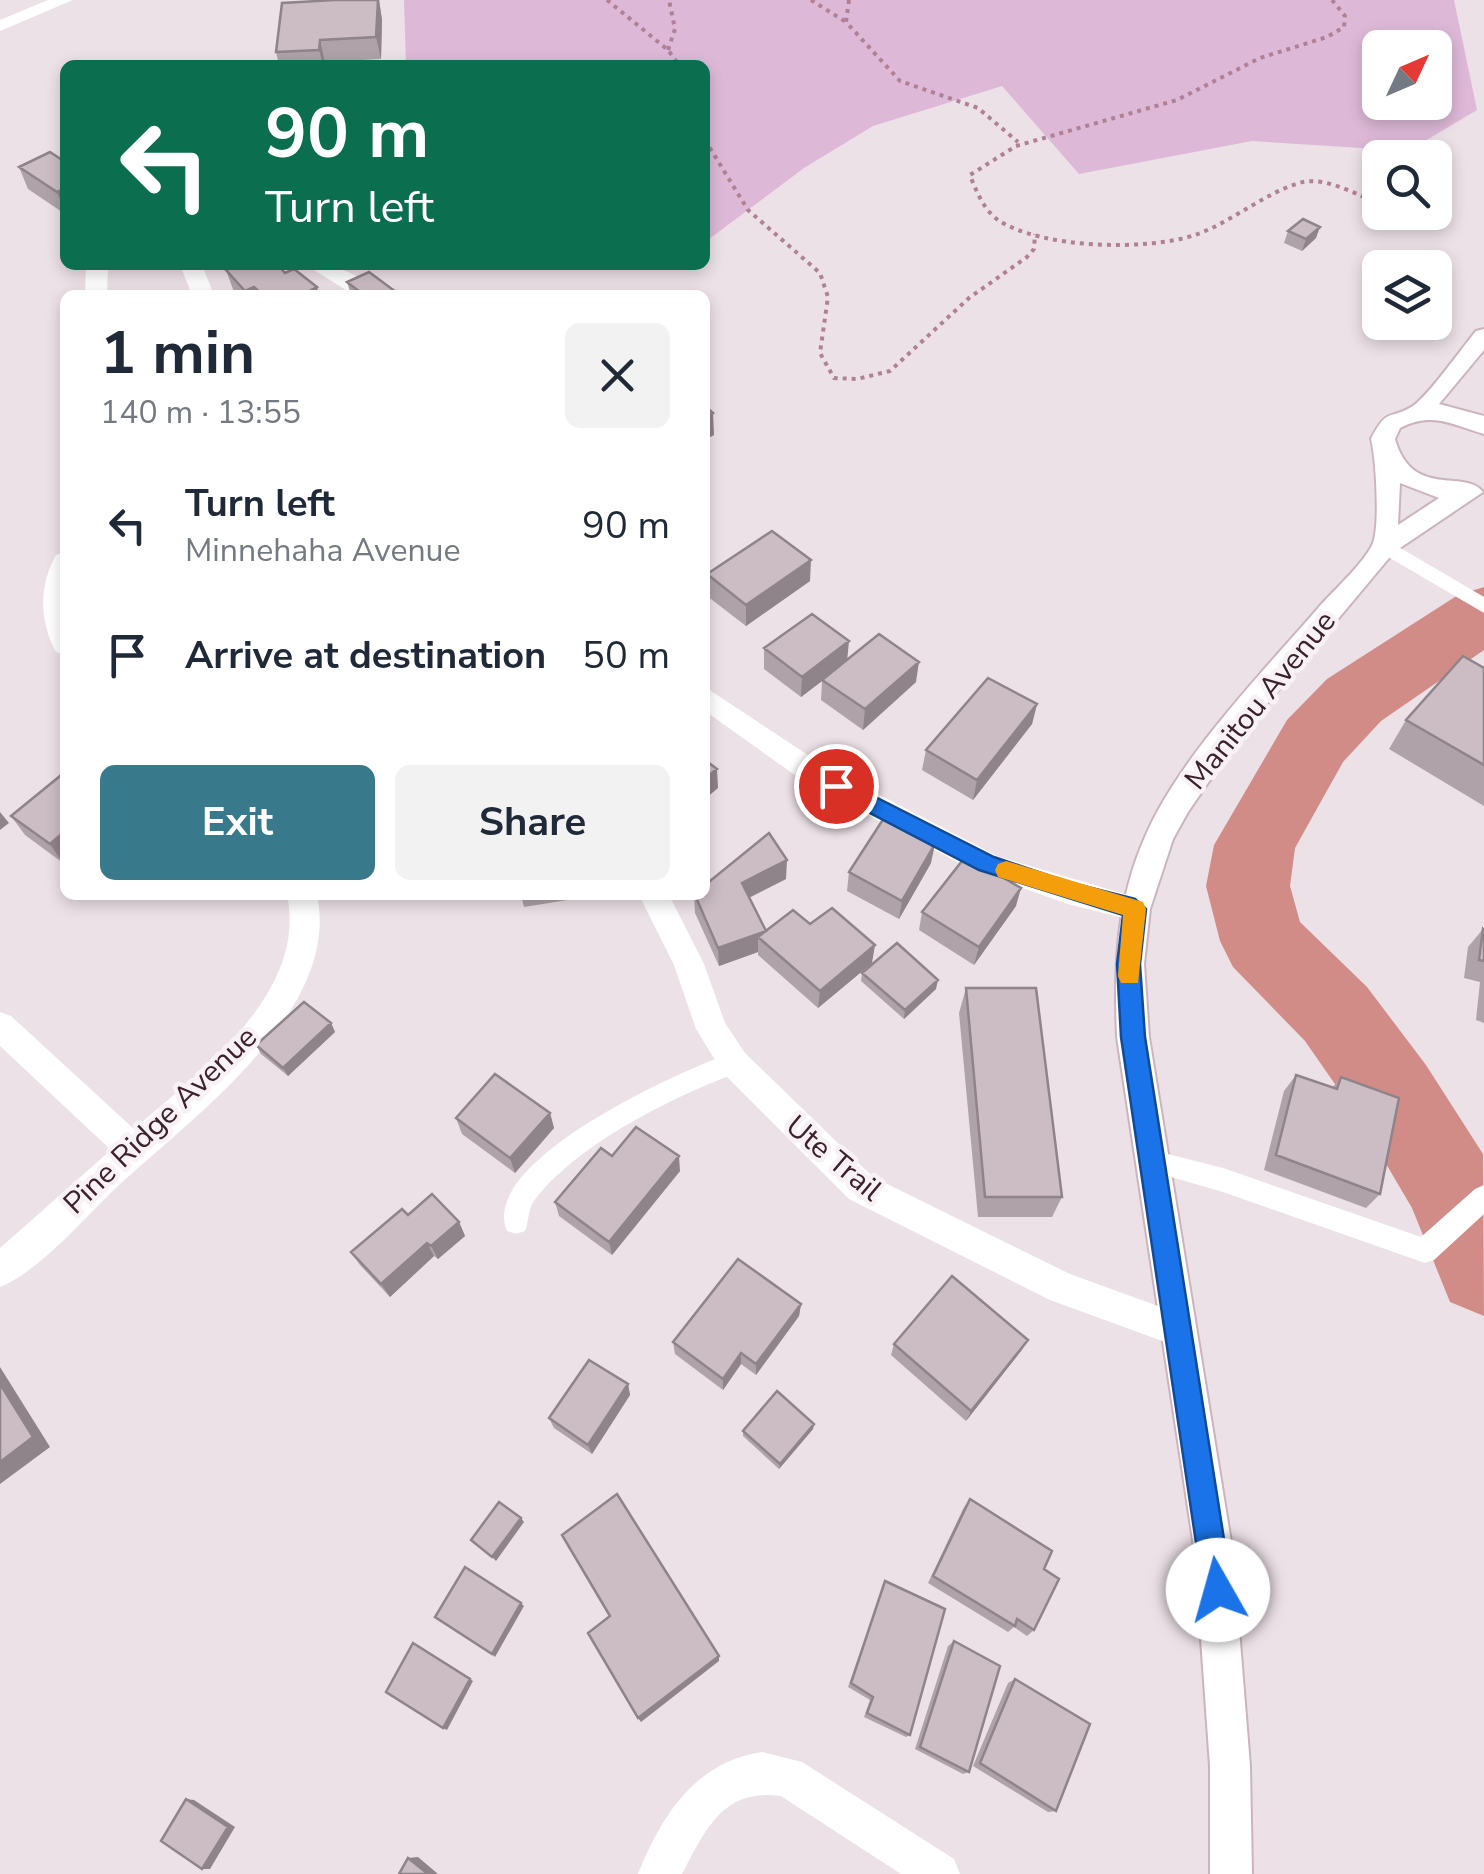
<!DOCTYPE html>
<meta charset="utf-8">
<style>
:root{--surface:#fff;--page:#f2f2f3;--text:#1f2937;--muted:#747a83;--accent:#387a8c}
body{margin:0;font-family:"Nunito Sans",sans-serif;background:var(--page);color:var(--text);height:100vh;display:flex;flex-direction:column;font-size:38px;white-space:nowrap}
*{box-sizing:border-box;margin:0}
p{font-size:32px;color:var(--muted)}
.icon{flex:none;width:55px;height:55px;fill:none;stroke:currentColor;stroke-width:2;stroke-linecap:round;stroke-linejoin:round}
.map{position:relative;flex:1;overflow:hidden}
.details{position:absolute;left:60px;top:290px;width:650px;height:610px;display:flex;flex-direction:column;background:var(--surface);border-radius:15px;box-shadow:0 5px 15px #0003}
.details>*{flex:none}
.hud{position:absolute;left:60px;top:60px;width:650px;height:210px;border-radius:15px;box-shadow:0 5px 15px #0003;background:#0b6e4f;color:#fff;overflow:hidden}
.needle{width:65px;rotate:46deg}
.controls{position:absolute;left:1362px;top:30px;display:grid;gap:20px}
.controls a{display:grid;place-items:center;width:90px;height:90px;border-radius:15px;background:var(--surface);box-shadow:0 5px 15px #0003;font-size:50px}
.pin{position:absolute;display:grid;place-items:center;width:85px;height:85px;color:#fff;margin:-42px;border:5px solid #fff;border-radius:50%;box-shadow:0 2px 10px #0007}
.me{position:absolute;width:110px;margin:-55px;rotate:353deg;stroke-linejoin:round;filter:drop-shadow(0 0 8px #0008)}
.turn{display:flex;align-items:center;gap:35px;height:210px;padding:0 40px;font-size:45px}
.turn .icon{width:130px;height:130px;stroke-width:2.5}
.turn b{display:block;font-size:70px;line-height:85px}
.round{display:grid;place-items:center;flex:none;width:105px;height:105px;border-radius:15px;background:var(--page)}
.head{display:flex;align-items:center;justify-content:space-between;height:170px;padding:0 40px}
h1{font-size:60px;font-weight:700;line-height:75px}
.cta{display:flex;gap:20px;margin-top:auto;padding:20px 40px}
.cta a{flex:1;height:115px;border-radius:15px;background:var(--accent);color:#fff;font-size:40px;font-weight:700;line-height:115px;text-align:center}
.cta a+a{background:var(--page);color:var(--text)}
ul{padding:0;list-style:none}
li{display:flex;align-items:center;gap:30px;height:130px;padding:0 40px}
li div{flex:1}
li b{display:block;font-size:38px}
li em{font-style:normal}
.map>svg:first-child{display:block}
</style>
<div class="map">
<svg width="1484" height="1874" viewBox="0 0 1484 1874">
<rect width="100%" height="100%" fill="#ece1e7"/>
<path fill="#ddb9d7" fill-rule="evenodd" d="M404 0H1454L1477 110 1408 151 1252 141 1079 174 1002 86 873 126 804 168 705 242V65H406ZM1380 48H1435V102H1380Z"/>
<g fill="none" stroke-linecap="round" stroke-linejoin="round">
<path fill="#d28c87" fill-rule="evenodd" d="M1484 587V650L1381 721 1343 762 1295 848 1290 886 1300 922 1367 987 1426 1065 1483 1154 1484 1316 1450 1302 1412 1208 1362 1123 1305 1041 1233 967 1220 941 1206 886 1214 845 1287 720 1327 679 1458 595Z"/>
<g stroke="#ccb4bf" stroke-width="4">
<path id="secondary" d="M1484 329V350L1439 404 1484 416V434C1453 425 1432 411 1400 428L1395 439C1412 500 1465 468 1483 492L1394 552 1240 736 1188 812 1173 839 1150 909 1144 964 1149 1037 1233 1554 1250 1766 1252 1874H1210V1766L1195 1554 1117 1037C1114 966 1116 903 1145 837 1178 759 1263 672 1319 607 1332 592 1366 561 1373 543 1380 524 1376 458 1371 439 1388 406 1389 421 1413 406 1430 394 1461 349 1476 331ZM1400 483 1439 498 1398 525Z"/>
</g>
<path stroke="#b08094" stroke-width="4" stroke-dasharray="4 5" stroke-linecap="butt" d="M607 0 668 50 679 65
M811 0 846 22
M849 0 846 22 900 81 978 108 1018 142
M1332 0 1345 16 1344 27 1327 37 1260 58 1177 100 1016 146 970 175C976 191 984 210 998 220 1042 249 1147 251 1195 235 1232 222 1263 194 1299 183 1324 175 1357 195 1380 204
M668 50 675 29 669 0
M705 140 748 210 820 273 828 297 820 353 834 378 857 379 890 371 969 298 1027 257 1034 249 1035 234
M1397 212 1413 220"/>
<path fill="#fff" fill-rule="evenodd" d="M1385 539 1484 597V613L1378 551V541Z
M734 1052 742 1055 746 1063 742 1071C676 1095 576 1144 534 1201 528 1209 529 1221 525 1231L516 1234 507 1231C477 1161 684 1069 734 1052Z
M1152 1150 1223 1168 1421 1237 1475 1189 1484 1185V1214L1434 1260 1425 1263 1223 1192 1143 1169 1140 1161 1143 1153Z"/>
<path fill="#fff" fill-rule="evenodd" d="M48 0H73L0 31V20Z
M86 265H108L107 295H85Z
M180 265H202L214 295H192Z
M306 265H333L397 295 349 292Z
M65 552V655L56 652C39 621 39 585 56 555Z
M705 687 826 767 997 856 1145 900 1150 909 1145 918 1135 921 1068 904 977 872 806 783 705 711Z
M287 895H317C342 1011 191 1118 117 1187 85 1217 40 1271 0 1287V1248L111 1150 0 1046V1012L11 1016 134 1129C200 1072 308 993 287 895Z
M639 895H669L704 964 725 1023 745 1053 873 1177 1070 1274 1188 1317 1194 1329 1188 1341 1176 1346 1050 1300 849 1199 723 1073 696 1029 674 965Z
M762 1752 802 1762 954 1859 960 1874H901L781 1796C723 1788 706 1829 682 1874H638C662 1815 695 1762 762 1752Z"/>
<use href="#secondary" fill="#fff" fill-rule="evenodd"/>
</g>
<path fill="#afa3a9" d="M379 0 382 20 381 59 325 62V65H279L276 52Z
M65 162V214L28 189 19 167Z
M1288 231 1316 238 1302 251 1284 243Z
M226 270 317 287 319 295H236L234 292Z
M347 282 400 295H351Z
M707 574 810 581 746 626 707 596Z
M764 648 848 659 916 682 863 730 821 700 822 681 801 697 764 669Z
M1484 668V806L1389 749 1406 720Z
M1037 704 1032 724 973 800 922 770 926 750Z
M65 772V861L63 863 25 835 11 816Z
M931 863 899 919 847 891 849 872Z
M786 879 749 898 766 931 872 963 818 1008 758 955V952L719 966 695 913 694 895Z
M521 895H599L524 907Z
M1016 906 974 965 919 930 922 912Z
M1483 929 1484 930V1023L1476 1020 1480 982 1464 978 1468 947Z
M862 973 936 989 904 1019 861 981Z
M966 988 1062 1197 1052 1217H978L959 1013Z
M331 1023 335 1032 288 1076 261 1054 256 1045Z
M1296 1075 1332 1088 1341 1077 1380 1194 1366 1208 1264 1170 1284 1091Z
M550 1113 554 1128 515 1173 462 1134 456 1118Z
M612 1156 680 1171 612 1255 559 1216 555 1202Z
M408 1215 459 1222 465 1236 438 1259 434 1256 390 1297 360 1265 351 1252Z
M801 1304 799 1316 756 1375 741 1364 723 1390 675 1354 673 1342Z
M1028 1340 1021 1351 966 1421 891 1355 894 1344Z
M628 1384 630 1395 592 1454 554 1428 549 1418Z
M813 1429 779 1469 743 1436V1431Z
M970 1499 1044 1569 1034 1630 1027 1636 1014 1627 1008 1632 928 1583 964 1507Z
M885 1581 910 1735 906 1737 864 1717 870 1700 848 1687Z
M954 1641 969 1772 963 1774 915 1749 948 1646Z
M1015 1679 1056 1811 1048 1812 973 1766 1008 1683Z"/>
<path fill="#8f848a" d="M379 0 382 20 381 59 376 37Z
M320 40 325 62V65H323L319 50Z
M65 188V211L57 192Z
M1320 227 1316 238 1302 251 1306 239Z
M254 287 257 295H246L245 291Z
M317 287 319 295H301Z
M713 413 714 435 705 440V418Z
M811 560 810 581 746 626V605Z
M849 641 847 662 801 697 802 677Z
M919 662 916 682 863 730 865 709Z
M1037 704 1032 724 973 800 977 780Z
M717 769 718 788 705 799V778Z
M0 812 9 823 0 830Z
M65 831V861L63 863 50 844Z
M935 844 931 863 899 919 902 901Z
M787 860 786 879 742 901V883Z
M1021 888 1016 906 974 965 979 947Z
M766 931 758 937V952L719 966 718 948Z
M875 945 872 963 818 1008 820 991Z
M938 980 936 989 904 1019 905 1010Z
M331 1023 335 1032 288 1076 283 1068Z
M550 1113 554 1128 515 1173 510 1158Z
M679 1156 680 1171 612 1255 609 1242Z
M459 1222 465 1236 438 1259 431 1246Z
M427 1243 434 1256 390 1297 381 1284Z
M801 1304 799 1316 756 1375V1364Z
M1028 1340 1021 1351 966 1421 971 1411Z
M741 1353V1364L723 1390V1379Z
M0 1367 50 1447 0 1484Z
M628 1384 630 1395 592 1454 588 1445Z
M814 1424 813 1429 779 1469 780 1464Z
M521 1518 524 1522 496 1561 492 1557Z
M521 1603 524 1606 495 1657 492 1654Z
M719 1656V1661L641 1722 638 1718Z
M470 1679 473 1681 447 1730 443 1728Z
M186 1799 194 1800 235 1827 210 1869H202Z
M418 1857 438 1874H428L408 1858Z"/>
<path fill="#ccbdc5" stroke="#8f848a" stroke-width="2.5" d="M335 0H378L376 37 320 40 319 50 276 52 282 3Z
M50 152 65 162V188L57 192 19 167Z
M1303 219 1320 227 1306 239 1288 231Z
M238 265H278L285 273 294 269 317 287 301 295H263L254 287 245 291 226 270Z
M369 272 400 295H354L360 292 347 282Z
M705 406 713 413 705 418Z
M772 531 811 560 746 605 707 574Z
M812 614 849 641 802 677 764 648Z
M879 634 919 662 865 709 822 680Z
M1463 656 1484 668V765L1406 720Z
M988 678 1037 704 977 780 926 750Z
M705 760 717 769 705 778Z
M65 772V831L50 844 11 816Z
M884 818 935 844 902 901 849 872Z
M769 833 787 860 742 883 766 931 718 948 695 895H705V885Z
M966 856 1021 888 979 947 922 912Z
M832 908 875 945 820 991 758 937 793 910 810 924Z
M1483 929 1484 930V961L1479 960Z
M897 943 938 980 905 1010 862 973Z
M966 988H1036L1062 1197H985Z
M304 1002 331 1023 283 1068 256 1045Z
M495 1074 550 1113 510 1158 456 1118Z
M1296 1075 1337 1089 1341 1077 1399 1098 1380 1194 1276 1155Z
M636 1127 679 1156 609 1242 555 1202 601 1148 612 1156Z
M432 1194 459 1222 431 1246 427 1243 381 1284 351 1252 402 1209 408 1215Z
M738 1259 801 1304 756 1364 741 1353 723 1379 673 1342Z
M952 1276 1028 1340 971 1411 894 1344Z
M589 1360 628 1384 588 1445 549 1418Z
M0 1384 33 1437 0 1462Z
M777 1391 814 1424 780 1464 743 1431Z
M617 1494 719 1656 638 1718 588 1633 610 1616 562 1535Z
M970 1499 1052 1551 1044 1569 1059 1579 1034 1630 1017 1619 1015 1626 933 1576Z
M499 1502 521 1518 492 1557 471 1540Z
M465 1567 521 1603 492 1654 435 1617Z
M885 1581 945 1609 910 1735 867 1713 873 1697 851 1683Z
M954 1641 1000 1666 969 1772 920 1747Z
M413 1643 470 1679 443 1728 386 1692Z
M1015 1679 1090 1724 1056 1811 980 1763Z
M186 1799 228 1827 202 1869 161 1841Z
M408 1858 428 1874H399Z"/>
<path fill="#1a73e8" stroke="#114b97" stroke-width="2.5" d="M836 777 994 857 1068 882 1135 899 1146 909 1140 964 1145 1037 1232 1590 1228 1601 1218 1605 1207 1601 1203 1590 1121 1037 1117 964 1123 915 979 870 828 791 825 786 828 780Z"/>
<path fill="#f59e0b" d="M1006 861 1143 902 1146 909 1138 983H1121L1118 976 1123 915 998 877 995 870 998 864Z"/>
<g text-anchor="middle" stroke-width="9" stroke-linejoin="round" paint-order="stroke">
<g font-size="30" fill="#3c212b" stroke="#f8f1f5">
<text transform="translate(1260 700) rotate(-51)" y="10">Manitou Avenue</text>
<text transform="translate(160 1120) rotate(-44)" y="10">Pine Ridge Avenue</text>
<text transform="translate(834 1158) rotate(40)" y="10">Ute Trail</text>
</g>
</g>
</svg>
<div class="controls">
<a><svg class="needle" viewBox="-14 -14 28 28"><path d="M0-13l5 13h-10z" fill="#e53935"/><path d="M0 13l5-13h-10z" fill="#747a83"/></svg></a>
<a><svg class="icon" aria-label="search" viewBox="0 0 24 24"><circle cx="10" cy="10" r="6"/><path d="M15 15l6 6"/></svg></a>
<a><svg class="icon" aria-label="layers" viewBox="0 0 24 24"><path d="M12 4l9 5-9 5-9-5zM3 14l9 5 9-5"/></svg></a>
</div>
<div class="pin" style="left:836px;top:786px;background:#d93025"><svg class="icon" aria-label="arrive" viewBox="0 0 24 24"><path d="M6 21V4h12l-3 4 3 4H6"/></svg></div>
<svg class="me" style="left:1218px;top:1590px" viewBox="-20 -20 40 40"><circle r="19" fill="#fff"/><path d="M0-13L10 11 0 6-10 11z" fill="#1a73e8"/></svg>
<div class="hud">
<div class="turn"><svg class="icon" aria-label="left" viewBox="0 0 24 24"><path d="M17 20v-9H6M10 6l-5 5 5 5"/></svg><div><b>90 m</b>Turn left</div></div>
</div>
<section class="details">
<div class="head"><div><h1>1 min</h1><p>140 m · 13:55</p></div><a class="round"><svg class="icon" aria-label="close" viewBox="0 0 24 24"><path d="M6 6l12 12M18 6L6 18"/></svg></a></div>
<ul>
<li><svg class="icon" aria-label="left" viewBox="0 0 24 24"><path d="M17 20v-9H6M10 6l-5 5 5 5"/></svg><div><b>Turn left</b><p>Minnehaha Avenue</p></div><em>90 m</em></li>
<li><svg class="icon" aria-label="arrive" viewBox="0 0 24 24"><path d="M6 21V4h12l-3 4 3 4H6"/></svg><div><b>Arrive at destination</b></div><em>50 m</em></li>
</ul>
<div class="cta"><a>Exit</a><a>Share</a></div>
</section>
</div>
